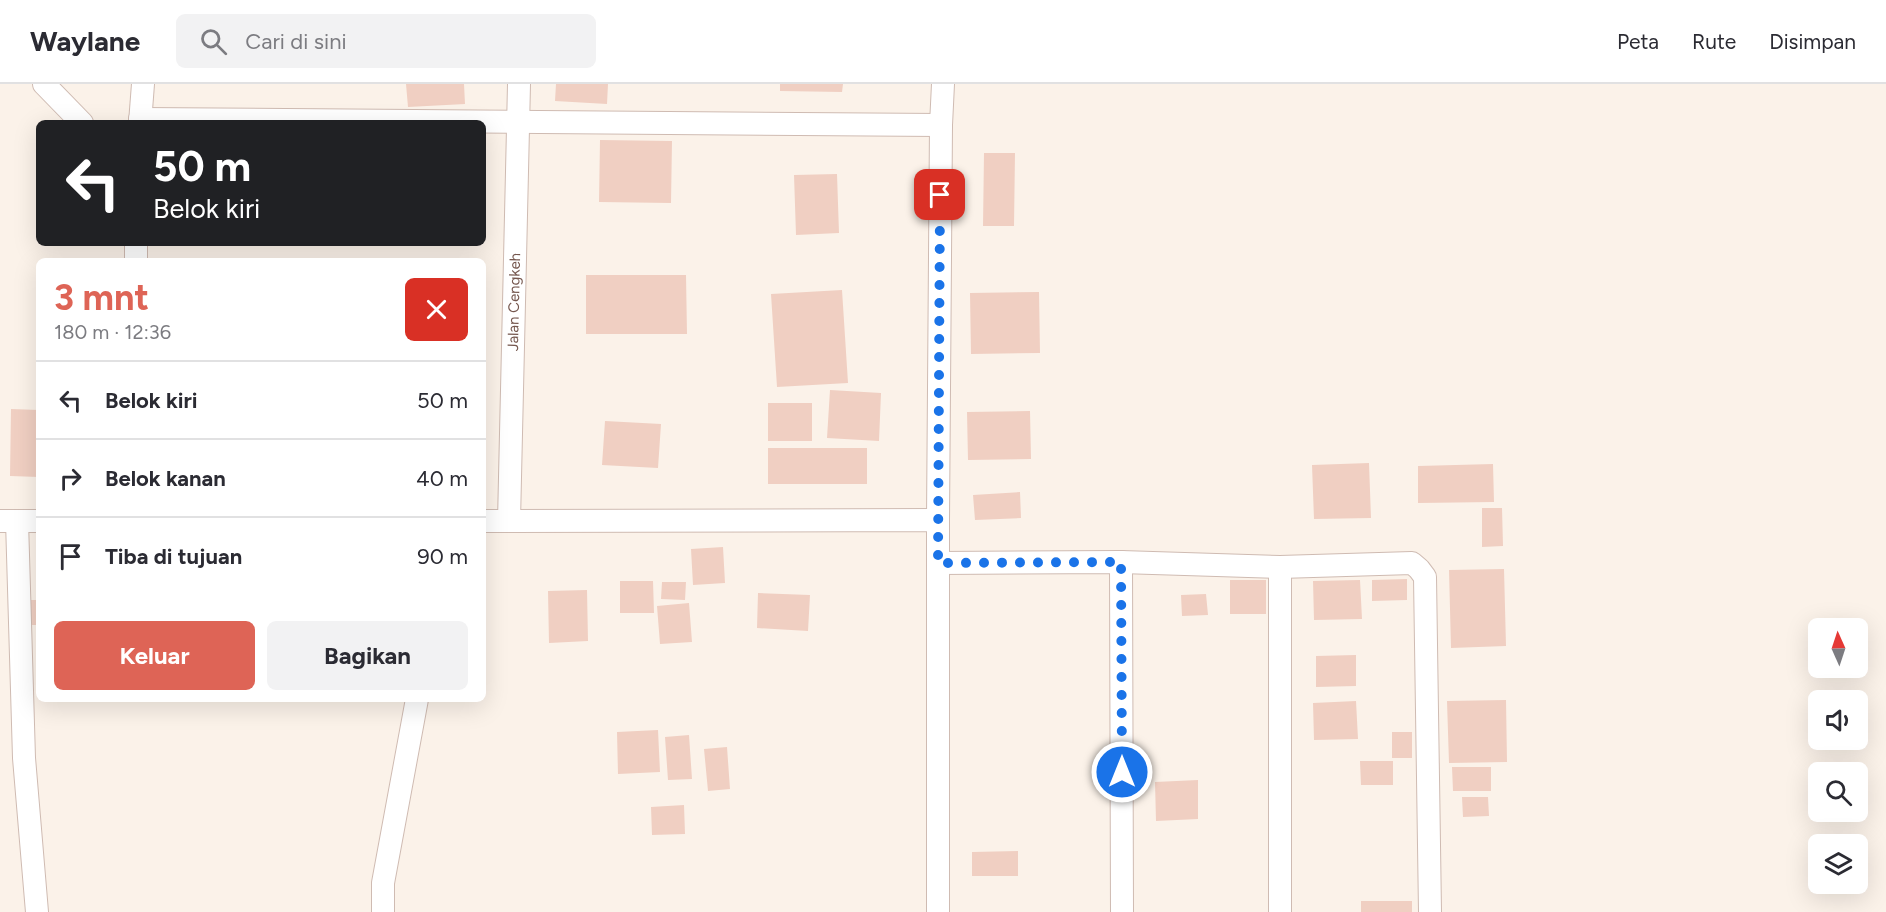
<!DOCTYPE html>
<html lang="id">
<meta charset="utf-8">
<style>
:root{--surface:#fff;--page:#f2f2f3;--text:#2b2b33;--muted:#7c7c81;--line:#e1e1e2;--accent:#de6456}
body{margin:0;font-family:Figtree,sans-serif;background:var(--page);color:var(--text);height:100vh;display:flex;flex-direction:column;font-size:22px;white-space:nowrap}
*{box-sizing:border-box;margin:0}
p{font-size:20px;color:var(--muted)}
.icon{flex:none;width:33px;height:33px;fill:none;stroke:currentColor;stroke-width:2;stroke-linecap:round;stroke-linejoin:round}
.map{position:relative;flex:1;overflow:hidden}
.drawer{position:absolute;left:36px;top:174px;width:450px;height:444px;display:flex;flex-direction:column;background:var(--surface);border-radius:9px;box-shadow:0 6px 24px #0002}
.drawer>*{flex:none}
.hud{position:absolute;left:36px;top:36px;width:450px;height:126px;border-radius:9px;box-shadow:0 6px 24px #0002;background:#202124;color:#fff;overflow:hidden}
.needle{width:39px;rotate:357deg}
.fabs{position:absolute;left:1808px;top:534px;display:grid;gap:12px}
.fabs a{display:grid;place-items:center;width:60px;height:60px;border-radius:9px;background:var(--surface);box-shadow:0 6px 24px #0002;font-size:30px}
.pin{position:absolute;display:grid;place-items:center;width:51px;height:51px;color:#fff;margin:-26px;border-radius:12px;box-shadow:0 3px 9px #0006}
.me{position:absolute;width:66px;margin:-33px;rotate:0deg;stroke-linejoin:round;filter:drop-shadow(0 0 4px #0008)}
.turn{display:flex;align-items:center;gap:21px;height:126px;padding:0 18px;font-size:27px}
.turn .icon{width:78px;height:78px;stroke-width:2.5}
.turn b{display:block;font-size:42px;line-height:51px}
.round{display:grid;place-items:center;flex:none;width:63px;height:63px;border-radius:9px;background:var(--page)}
.head{display:flex;align-items:center;justify-content:space-between;height:102px;padding:0 18px}
h1{font-size:36px;font-weight:700;line-height:45px;color:var(--accent)}
.primary-button{display:flex;gap:12px;margin-top:auto;padding:12px 18px}
.primary-button a{flex:1;height:69px;border-radius:9px;background:var(--accent);color:#fff;font-size:24px;font-weight:700;line-height:69px;text-align:center}
.primary-button a+a{background:var(--page);color:var(--text)}
ul{padding:0;list-style:none}
li{display:flex;align-items:center;gap:18px;height:78px;padding:0 18px;border-top:2px solid var(--line)}
li div{flex:1}
li b{display:block;font-size:22px}
li em{font-style:normal}
header{display:flex;align-items:center;gap:36px;box-sizing:border-box;height:84px;padding:0 30px;background:var(--surface);border-bottom:2px solid var(--line)}
header strong{font-size:28px}
nav{display:flex;gap:33px;margin-inline-start:auto;font-size:21px}
.search{width:420px;height:54px;background:var(--page);display:flex;align-items:center;gap:15px;box-sizing:border-box;padding:0 21px;border-radius:9px;color:var(--muted);font-size:22px}
.map>svg:first-child{display:block}
</style>
<header>
<strong>Waylane</strong>
<div class="search"><svg class="icon" aria-label="search" viewBox="0 0 24 24"><circle cx="10" cy="10" r="6"/><path d="M15 15l6 6"/></svg>Cari di sini</div>
<nav><a>Peta</a><a>Rute</a><a>Disimpan</a></nav>
</header>
<div class="map">
<svg width="1886" height="828" viewBox="0 0 1886 828">
<rect width="100%" height="100%" fill="#fbf2e9"/>
<path fill="#f0cfc2" d="M406 0H464L465 20 408 23Z
M556 0H608L607 20 555 17Z
M780 0H843L842 8 780 7Z
M600 56 672 57 671 119 599 118Z
M984 69H1015L1014 142H983Z
M837 90 839 149 796 151 794 91Z
M586 191H686L687 250H586Z
M842 206 848 299 777 303 771 210Z
M1039 208 1040 269 971 270 970 209Z
M830 306 881 309 879 357 827 354Z
M768 319H812V357H768Z
M11 325 39 326V393L10 392Z
M1030 327 1031 375 968 376 967 328Z
M605 337 661 340 658 384 602 381Z
M768 364H867V400H768Z
M1369 379 1371 434 1314 435 1312 381Z
M1493 380 1494 418 1418 419V382Z
M1020 408 1021 434 975 436 973 411Z
M1482 424H1502L1503 462 1482 463Z
M723 463 725 499 693 501 691 465Z
M1504 485 1506 562 1451 564 1449 486Z
M1407 495V516L1372 517V496Z
M1230 496H1266V530H1230Z
M1360 496 1362 535 1314 536 1313 497Z
M620 497H653L654 529H620Z
M662 498H686L685 516 661 515Z
M587 506 588 557 549 559 548 507Z
M758 509 810 511 808 547 757 544Z
M1206 510 1208 531 1182 532 1181 511Z
M28 516H39V541H27Z
M689 519 692 558 660 560 657 522Z
M1356 571V602L1316 603V572Z
M1506 616 1507 678 1449 679 1447 617Z
M1356 617 1358 655 1314 656 1313 619Z
M658 646 660 688 618 690 617 648Z
M1392 648H1412V674H1392Z
M689 651 692 695 668 696 665 653Z
M727 663 730 705 708 707 704 665Z
M1360 677H1393V701H1361Z
M1452 683H1491V707H1453Z
M1198 696V735L1156 737 1155 698Z
M1462 713H1488L1489 732 1463 733Z
M684 721 685 750 652 751 651 723Z
M1018 767V792H972V768Z
M1361 817H1412V828H1361Z"/>
<g fill="none" stroke-linecap="round" stroke-linejoin="round">
<g stroke="#cfbbb2" stroke-width="24">
<g id="minor">
<path d="M44 0 82 39"/>
<path d="M140 35 941 41"/>
<path d="M140 39 143 0"/>
<path d="M136 159V177"/>
<path d="M938 436 941 41 943 0"/>
<path d="M0 437H39"/>
<path d="M17 437 24 674 37 828"/>
<path d="M483 437 938 436V828"/>
<path id="s1" d="M509 437 519 0"/>
<path d="M1121 478 1122 828"/>
<path d="M938 479 1121 478 1280 483 1412 479 1419 485 1425 493 1430 828"/>
<path d="M1280 483V828"/>
<path d="M383 828V799L417 615"/>
</g>
</g>
<use href="#minor" stroke="#fff" stroke-width="22"/>
</g>
<g fill="none" stroke-linecap="round" stroke-linejoin="round">
<path stroke="#1a73e8" stroke-width="10" stroke-dasharray="0 18" d="M940 111 938 479 1121 478 1122 688"/>
</g>
<g text-anchor="middle" stroke-width="4.5" stroke-linejoin="round" paint-order="stroke">
<g font-size="15" fill="#75574e" stroke="#fef7f0">
<text dy="5" stroke="none"><textPath href="#s1" startOffset="219">Jalan Cengkeh</textPath></text>
</g>
</g>
</svg>
<div class="fabs">
<a><svg class="needle" viewBox="-14 -14 28 28"><path d="M0-13l5 13h-10z" fill="#e53935"/><path d="M0 13l5-13h-10z" fill="#7c7c81"/></svg></a>
<a><svg class="icon" aria-label="sound" viewBox="0 0 24 24"><path d="M4 9h4l5-4v14l-5-4H4zM17 9q2 3 0 6"/></svg></a>
<a><svg class="icon" aria-label="search" viewBox="0 0 24 24"><circle cx="10" cy="10" r="6"/><path d="M15 15l6 6"/></svg></a>
<a><svg class="icon" aria-label="layers" viewBox="0 0 24 24"><path d="M12 4l9 5-9 5-9-5zM3 14l9 5 9-5"/></svg></a>
</div>
<div class="pin" style="left:940px;top:111px;background:#d93025"><svg class="icon" aria-label="arrive" viewBox="0 0 24 24"><path d="M6 21V4h12l-3 4 3 4H6"/></svg></div>
<svg class="me" style="left:1122px;top:688px" viewBox="-20 -20 40 40"><circle r="17" fill="#1a73e8" stroke="#fff" stroke-width="3"/><path d="M0-11L8 9 0 5-8 9z" fill="#fff"/></svg>
<div class="hud">
<div class="turn"><svg class="icon" aria-label="left" viewBox="0 0 24 24"><path d="M17 20v-9H6M10 6l-5 5 5 5"/></svg><div><b>50 m</b>Belok kiri</div></div>
</div>
<section class="drawer">
<div class="head"><div><h1>3 mnt</h1><p>180 m · 12:36</p></div><a class="round" style="background:#d93025;color:#fff"><svg class="icon" aria-label="close" viewBox="0 0 24 24"><path d="M6 6l12 12M18 6L6 18"/></svg></a></div>
<ul>
<li><svg class="icon" aria-label="left" viewBox="0 0 24 24"><path d="M17 20v-9H6M10 6l-5 5 5 5"/></svg><div><b>Belok kiri</b></div><em>50 m</em></li>
<li><svg class="icon" aria-label="right" viewBox="0 0 24 24"><path d="M7 20v-9h11M14 6l5 5-5 5"/></svg><div><b>Belok kanan</b></div><em>40 m</em></li>
<li><svg class="icon" aria-label="arrive" viewBox="0 0 24 24"><path d="M6 21V4h12l-3 4 3 4H6"/></svg><div><b>Tiba di tujuan</b></div><em>90 m</em></li>
</ul>
<div class="primary-button"><a>Keluar</a><a>Bagikan</a></div>
</section>
</div>
